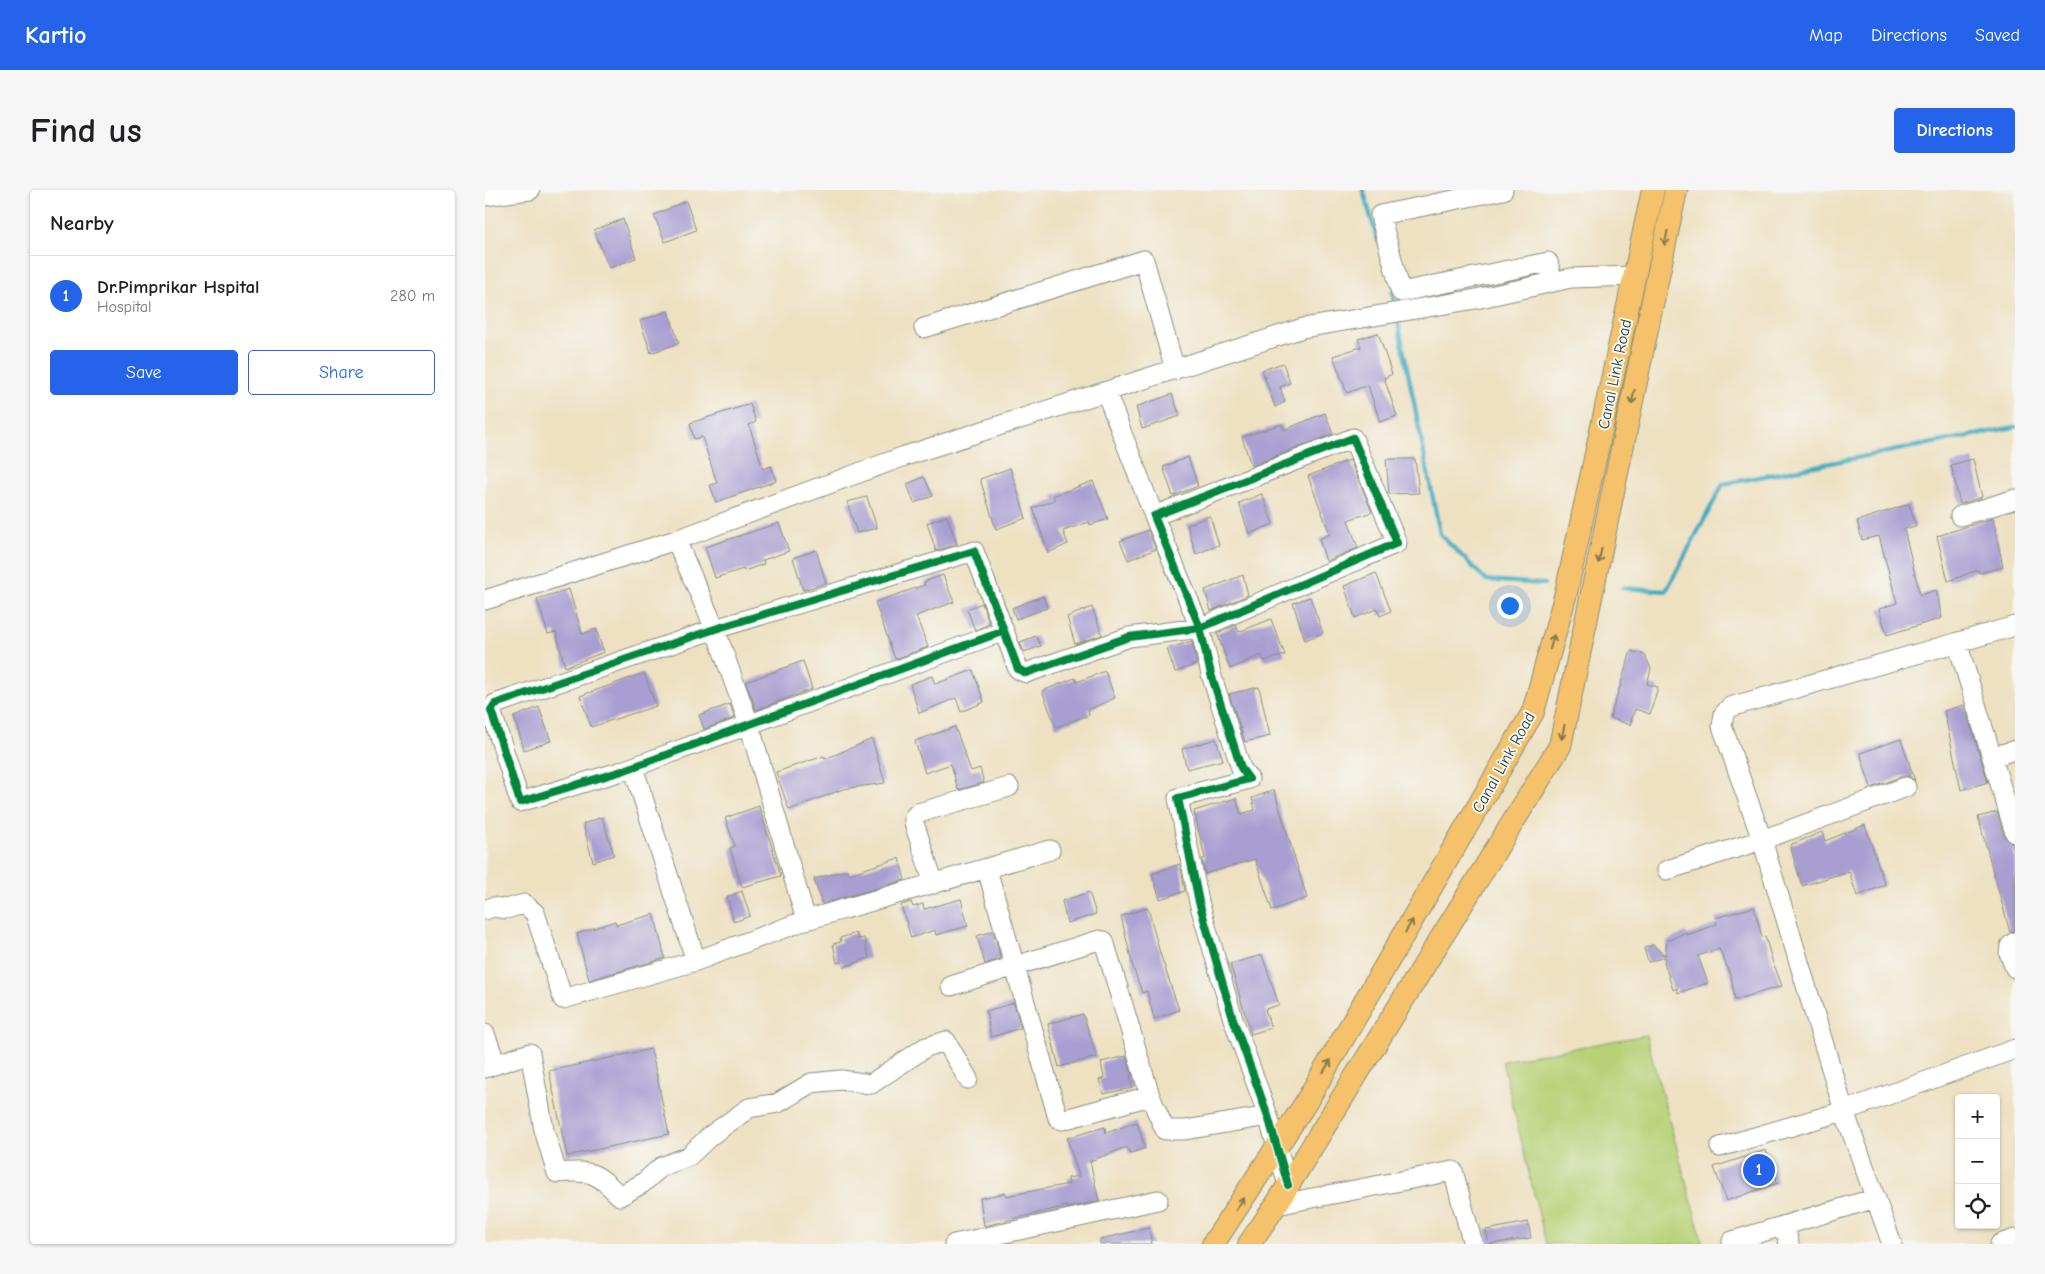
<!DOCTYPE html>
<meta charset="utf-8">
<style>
body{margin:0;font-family:"Comic Neue",sans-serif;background:#f6f6f6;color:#202124}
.controls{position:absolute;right:15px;bottom:15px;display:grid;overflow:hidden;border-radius:5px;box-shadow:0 1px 4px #0004}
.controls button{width:45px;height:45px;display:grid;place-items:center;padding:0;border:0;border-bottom:1px solid #e0e0e0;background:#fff;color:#202124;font:25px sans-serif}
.you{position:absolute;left:1024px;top:415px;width:18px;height:18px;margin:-12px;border:4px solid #fff;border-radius:50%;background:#1a73e8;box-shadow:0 0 0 8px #1a73e833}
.badge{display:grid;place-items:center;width:32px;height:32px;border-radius:50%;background:#2563eb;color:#fff;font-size:16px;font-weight:700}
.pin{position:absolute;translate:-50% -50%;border:2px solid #fff;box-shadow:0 1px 5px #0006}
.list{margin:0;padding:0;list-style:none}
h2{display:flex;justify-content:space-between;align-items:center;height:65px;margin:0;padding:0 20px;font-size:21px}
h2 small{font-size:16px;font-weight:400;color:#757577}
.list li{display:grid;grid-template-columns:32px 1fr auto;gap:15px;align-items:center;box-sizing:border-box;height:80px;padding:0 20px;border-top:1px solid #e0e0e0}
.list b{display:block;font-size:19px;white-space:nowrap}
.list p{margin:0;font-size:16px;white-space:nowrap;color:#757577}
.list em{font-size:16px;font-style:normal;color:#757577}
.actions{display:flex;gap:10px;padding:15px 20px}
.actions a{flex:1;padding:11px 0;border:1px solid #2563eb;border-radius:5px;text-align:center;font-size:18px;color:#2563eb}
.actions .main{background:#2563eb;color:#fff}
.icon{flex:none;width:28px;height:28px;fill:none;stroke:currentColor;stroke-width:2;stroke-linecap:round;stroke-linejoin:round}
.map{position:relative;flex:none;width:1530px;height:1054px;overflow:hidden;border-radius:5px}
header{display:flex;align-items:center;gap:30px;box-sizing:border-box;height:70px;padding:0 25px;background:#2563eb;color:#fff}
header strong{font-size:24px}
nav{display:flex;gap:28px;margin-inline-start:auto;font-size:18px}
.intro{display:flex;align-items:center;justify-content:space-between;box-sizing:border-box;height:120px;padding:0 30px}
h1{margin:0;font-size:35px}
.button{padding:12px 22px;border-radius:5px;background:#2563eb;color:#fff;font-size:18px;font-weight:700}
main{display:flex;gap:30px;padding:0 30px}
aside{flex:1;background:#fff;border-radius:5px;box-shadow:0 1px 4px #0004}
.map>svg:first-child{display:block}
.green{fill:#b8d177;stroke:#6c8756}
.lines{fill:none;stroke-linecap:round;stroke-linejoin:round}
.stream{stroke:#41abc0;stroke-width:4.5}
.building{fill:#a89ed1}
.minor-casing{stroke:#868f7b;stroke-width:21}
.major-casing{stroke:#868f7b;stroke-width:24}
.minor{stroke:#fff;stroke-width:19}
.major{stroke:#f5c16b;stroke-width:22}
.cycleway-casing{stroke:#f6f6f2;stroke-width:11}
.cycleway{stroke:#00873e;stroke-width:8}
.oneway{stroke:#7f784d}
.labels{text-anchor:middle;stroke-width:4;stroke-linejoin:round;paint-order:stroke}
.street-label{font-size:16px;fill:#1f3d34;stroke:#f6f6f2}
</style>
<header>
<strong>Kartio</strong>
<nav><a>Map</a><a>Directions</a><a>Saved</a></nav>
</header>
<div class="intro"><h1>Find us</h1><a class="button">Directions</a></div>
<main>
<aside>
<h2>Nearby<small></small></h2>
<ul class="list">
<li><span class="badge">1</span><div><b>Dr.Pimprikar Hspital</b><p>Hospital</p></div><em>280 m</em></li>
</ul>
<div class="actions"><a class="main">Save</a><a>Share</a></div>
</aside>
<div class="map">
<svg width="1530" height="1054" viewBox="0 0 1530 1054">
<rect width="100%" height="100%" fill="#f6f6f2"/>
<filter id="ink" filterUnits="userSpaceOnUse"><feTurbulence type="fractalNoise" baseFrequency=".02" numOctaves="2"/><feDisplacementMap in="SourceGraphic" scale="10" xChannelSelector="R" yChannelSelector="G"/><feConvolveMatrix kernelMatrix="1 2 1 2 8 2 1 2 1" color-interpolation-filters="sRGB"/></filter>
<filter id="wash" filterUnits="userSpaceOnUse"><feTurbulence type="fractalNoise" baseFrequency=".0096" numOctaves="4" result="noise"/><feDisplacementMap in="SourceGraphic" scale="20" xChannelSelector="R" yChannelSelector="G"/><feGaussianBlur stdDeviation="1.12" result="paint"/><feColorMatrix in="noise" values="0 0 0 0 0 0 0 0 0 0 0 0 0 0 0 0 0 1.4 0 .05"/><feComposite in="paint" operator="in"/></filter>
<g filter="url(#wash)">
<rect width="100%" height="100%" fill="#eee1c2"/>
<path class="green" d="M1161,845L1218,1054H1061L1017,871Z"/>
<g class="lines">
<path class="stream" d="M878,0L893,51
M907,102L911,119
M912,127L955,344L1001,390L1059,394
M1138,398L1181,401L1238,294L1530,237"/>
</g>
<g id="blocks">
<path class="building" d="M201,11L211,40L180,52L169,25Z
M138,29L151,68L124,78L109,40Z
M183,121L194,153L166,163L155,131Z
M893,143L907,184L899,188L912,226L895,232L883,195L862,203L848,166L876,157L873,149Z
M798,173L805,193L795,197L800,212L790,217L777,180Z
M687,204L695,226L657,239L651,217Z
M265,214L271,232L264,235L278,279L286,276L291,291L231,312L225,295L232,293L217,247L209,249L205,233Z
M840,223L848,244L766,276L757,247L797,234L799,240Z
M703,267L713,296L688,306L678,277Z
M901,269H930L934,303L904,304Z
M1488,269L1497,307L1475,314L1466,275Z
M865,270L887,322L863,330L873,358L841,371L834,349L845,344L823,286Z
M525,278L541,328L511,339L495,289Z
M439,287L448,306L429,313L422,294Z
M608,291L623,329L605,335L604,332L578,341L583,354L563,363L548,318L570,310L568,306Z
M777,304L788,334L764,344L754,313Z
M382,307L392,338L372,343L362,312Z
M1424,314L1431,336L1419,339L1435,405L1451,400L1457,428L1402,445L1394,419L1412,413L1394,346L1377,350L1372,331Z
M462,326L472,354L451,361L442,333Z
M725,326L734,355L711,364L702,335Z
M1508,328L1518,377L1494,383L1493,380L1463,391L1452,346Z
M294,333L304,361L278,370L279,374L259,381L258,379L230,388L220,357Z
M663,340L671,359L643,370L635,351Z
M331,360L341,393L318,400L308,368Z
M891,383L906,421L895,426L892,419L870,428L859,396Z
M458,385L469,412L431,426L443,457L410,469L390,412L440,395L439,392Z
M758,385L763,405L726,421L720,400Z
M84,399L97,444L111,439L119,462L80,477L71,442L63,444L52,409Z
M558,406L562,418L531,429L527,418Z
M825,407L838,443L820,450L808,413Z
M497,413L504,434L490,440L482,419Z
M607,417L617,445L590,454L582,427Z
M786,429L800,465L779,471L776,465L745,479L732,443L751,435L754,442Z
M551,446L556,456L539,462L535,452Z
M707,451L712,474L690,482L682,459Z
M1146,461L1160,465L1166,479L1162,494L1173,497L1165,524L1150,519L1145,535L1125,528Z
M318,471L327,499L271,520L261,492Z
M488,480L499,512L476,522L471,508L434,523L425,494L447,486L450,494Z
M620,481L630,508L603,520L604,525L571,537L557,501L590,488L592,492Z
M159,483L171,516L106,537L95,506Z
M774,497L785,546L760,552L744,504Z
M245,514L250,528L219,539L214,525Z
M1479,515L1503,592L1476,600L1459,521Z
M54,517L66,551L39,560L29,527Z
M470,537L486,581L495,578L499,593L473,600L466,574L440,583L430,551Z
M387,549L400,593L358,599L304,620L291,582L339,566L340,569Z
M731,549L738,570L702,579L697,559Z
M1416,549L1430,591L1423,586H1418L1386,598L1375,563Z
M789,600L822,708L787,720L770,669L720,684L717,669L720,668L709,621L751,608L756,624L770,620L767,608Z
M274,616L296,686L257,697L245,658L250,656L240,628Z
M1512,622L1519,646L1527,654L1530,665V741L1525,742L1493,627Z
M117,627L129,665L108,672L98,634Z
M1380,635L1400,695L1372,706L1364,681L1317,696L1305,655L1337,642L1340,651Z
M414,668L420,690L337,714L329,689L363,680L364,684Z
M695,674L700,701L675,709L667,684Z
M257,701L265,726L249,732L242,707Z
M604,702L611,724L582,733L577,711Z
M476,709L483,736L451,745L450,740L426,748L416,715L426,712L428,717L438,714L439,719Z
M1269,717L1277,747L1280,746L1289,777H1290L1297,796L1250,810L1246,785L1234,759L1213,766L1223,793L1193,803L1192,798L1188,800L1179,772L1180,767L1163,772L1159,758L1168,755L1180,766L1182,751L1201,742L1202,745L1232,734L1230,728Z
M663,718L675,763L694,820L669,829L662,801L657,803L648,777L636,726Z
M169,724L180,768L104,790L92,744L130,731L131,735Z
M508,741L516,769L500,774L492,746Z
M371,743L373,749L379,748L384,768L359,777L356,771L352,773L348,754L356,752L355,748Z
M777,765L794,815L780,819L786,838L766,844L745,774Z
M529,813L536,838L506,847L501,821Z
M598,824L612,867L574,877L563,834Z
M166,859L184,944L82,966L64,881Z
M641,866L647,885H645L647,898L618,904L614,890L619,888L616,872Z
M652,932L660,958L644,964L642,957L605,971L614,1011L582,1018V1016L499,1036L495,1008L521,1003V1006L584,994L583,988L594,986L582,948L620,937L621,943Z
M1281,960L1293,993L1241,1011L1229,977Z
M1043,1032L1046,1048L1004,1054L1001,1040Z
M664,1038L667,1054H615V1049Z"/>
</g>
</g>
<g filter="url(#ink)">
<use href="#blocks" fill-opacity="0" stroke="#868f7b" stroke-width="1"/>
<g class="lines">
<defs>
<path id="minor" d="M1018,0L895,25L916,102L1063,72L1068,92
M0,6L45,0
M439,138L659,70L690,180
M621,202L669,326
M1475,326L1530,309
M191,350L230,439L264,534L321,730
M0,410L191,350L420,266L818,138L991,109L1086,88L1151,86
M519,441L489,361L230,439L10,514L6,520L35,612L137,581L519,441L533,479L541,483L644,447L715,438L912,353L868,248L669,326L715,438L726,484L756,578L764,589L693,608L714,712L748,829L783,926L803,995
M1472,452L1530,643
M1507,567L1530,560
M148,577L211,771L321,730L565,660
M502,679L573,928L577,930L665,906
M1182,680L1277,650L1421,597
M449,694L429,633V627L433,623L524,597
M0,720L8,717L21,719L39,714L50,723L78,809L211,771
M1530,752L1525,756L1524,763L1530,778
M466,796L614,750L619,751L665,906L680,940H700L783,926
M0,844L7,863
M0,878L45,863L59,940L72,983C108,980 110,982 135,1006L158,993L176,977L204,966L225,946L264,918L293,913L326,893L356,890L386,894L441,857L461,851L483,889
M1235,957L1359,921L1530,859
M791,1015L968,981L988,1054
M1300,1036L1304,1054
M1247,1051L1391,1008
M469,1054L673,1010
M1407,1054L1359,921L1277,650L1237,536L1239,524L1245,517L1530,436
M1515,1054L1530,1049"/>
<path id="major" d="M728,1054L820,914L1048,522L1081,403L1168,0
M764,1054L791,1015L1075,556L1191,0"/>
</defs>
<use href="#minor" class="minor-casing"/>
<use href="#major" class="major-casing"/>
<use href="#minor" class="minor"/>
<use href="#major" class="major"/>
<defs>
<path id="cycleway" d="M519,441L489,361L230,439L10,514L6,520L35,612L137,581L519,441L533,479L541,483L644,447L715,438L912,353L868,248L669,326L715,438L726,484L756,578L764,589L693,608L714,712L748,829L783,926L803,995"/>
</defs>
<use href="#cycleway" class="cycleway-casing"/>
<use href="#cycleway" class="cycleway"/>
</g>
<defs><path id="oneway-shaft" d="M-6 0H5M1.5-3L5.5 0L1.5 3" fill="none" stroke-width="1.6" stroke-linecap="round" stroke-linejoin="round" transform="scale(1.25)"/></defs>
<g class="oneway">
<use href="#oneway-shaft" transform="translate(1181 48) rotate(102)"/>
<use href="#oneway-shaft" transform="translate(1148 207) rotate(102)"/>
<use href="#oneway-shaft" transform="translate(1115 366) rotate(102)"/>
<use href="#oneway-shaft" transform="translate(1067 452) rotate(-74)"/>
<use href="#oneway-shaft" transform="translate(1078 542) rotate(102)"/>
<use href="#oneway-shaft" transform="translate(924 736) rotate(-60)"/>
<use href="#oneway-shaft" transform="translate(842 876) rotate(-59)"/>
<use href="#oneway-shaft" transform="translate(755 1014) rotate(-56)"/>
</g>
</g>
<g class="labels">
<g class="street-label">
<text transform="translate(1129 184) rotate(-78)" y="6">Canal Link Road</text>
<text transform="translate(1018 572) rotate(-61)" y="6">Canal Link Road</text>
</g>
</g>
</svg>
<div class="controls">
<button>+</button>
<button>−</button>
<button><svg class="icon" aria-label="locate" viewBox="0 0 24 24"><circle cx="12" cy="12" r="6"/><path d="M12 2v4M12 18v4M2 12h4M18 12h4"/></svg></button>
</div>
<div class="you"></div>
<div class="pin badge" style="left:1274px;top:980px">1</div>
</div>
</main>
